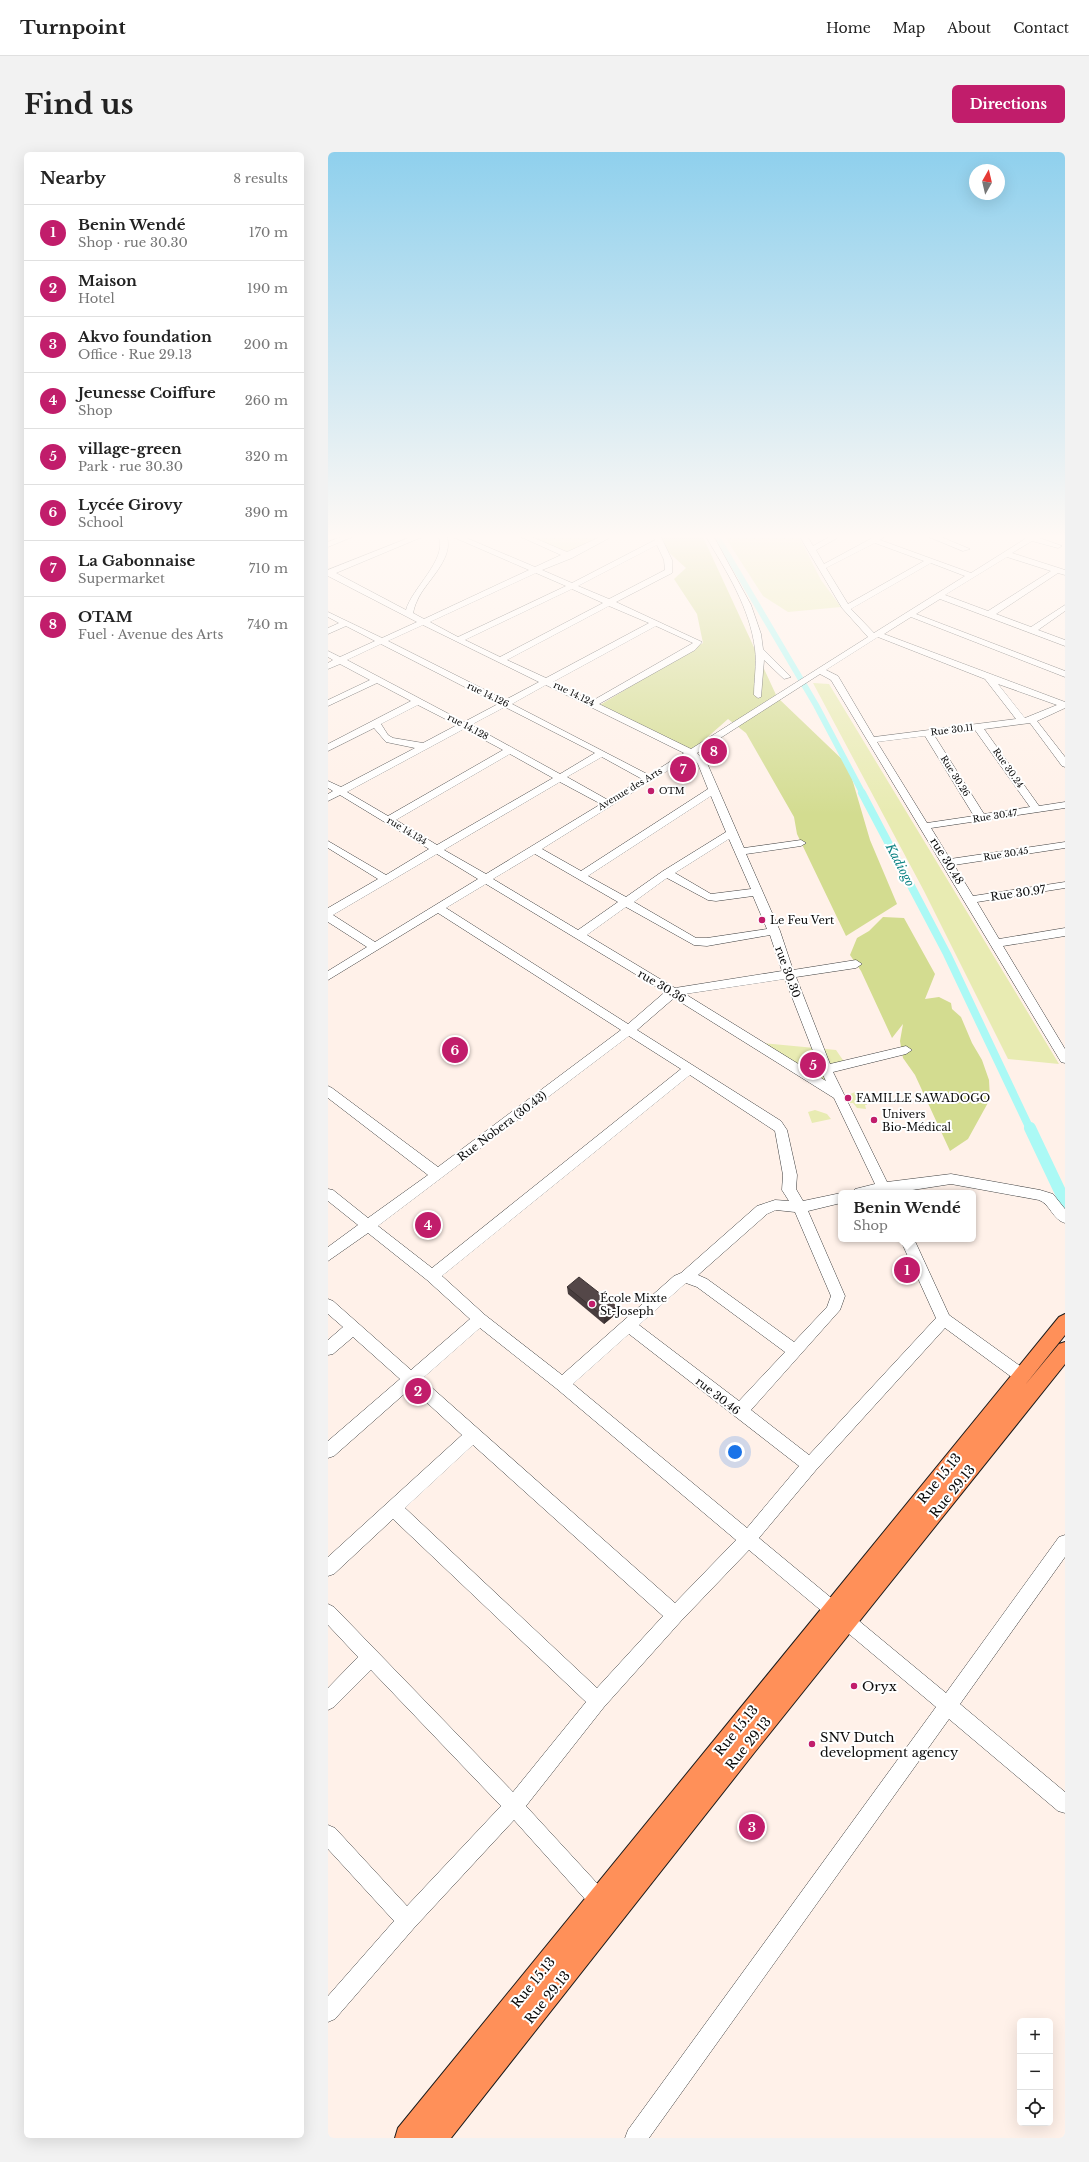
<!DOCTYPE html>
<meta charset="utf-8">
<style>
body{margin:0;font-family:"Libre Baskerville",serif;background:#f2f2f2;color:#222}
.controls{position:absolute;right:12px;bottom:12px;display:grid;overflow:hidden;border-radius:6px;box-shadow:0 4px 16px #0002}
.controls button{width:36px;height:36px;display:grid;place-items:center;padding:0;border:0;border-bottom:1px solid #e0e0e0;background:#fff;color:#222;font:20px sans-serif}
.compass{position:absolute;left:641px;top:12px;width:36px;height:36px;border-radius:50%;background:#fff;box-shadow:0 4px 16px #0002;rotate:8deg}
.you{position:absolute;left:407px;top:1300px;width:14px;height:14px;margin:-10px;border:3px solid #fff;border-radius:50%;background:#1a73e8;box-shadow:0 0 0 6px #1a73e833}
.badge{display:grid;place-items:center;width:26px;height:26px;border-radius:50%;background:#c11d6b;color:#fff;font-size:13px;font-weight:700}
.pin{position:absolute;translate:-50% -50%;border:2px solid #fff;box-shadow:0 1px 4px #0006}
.popup{position:absolute;left:510px;top:1038px;width:138px;height:52px;box-sizing:border-box;display:grid;place-content:center;border-radius:6px;background:#fff;filter:drop-shadow(0 1px 3px #0005);font-size:13px;white-space:nowrap;color:#767676}
.popup b{font-size:15px;color:#222}
.popup::after{content:'';position:absolute;left:50%;top:100%;margin-left:-8px;border:8px solid transparent;border-top-color:#fff}
.list{margin:0;padding:0;list-style:none}
h2{display:flex;justify-content:space-between;align-items:center;height:52px;margin:0;padding:0 16px;font-size:17px}
h2 small{font-size:13px;font-weight:400;color:#767676}
.list li{display:grid;grid-template-columns:26px 1fr auto;gap:12px;align-items:center;box-sizing:border-box;height:56px;padding:0 16px;border-top:1px solid #e0e0e0}
.list b{display:block;font-size:15px;white-space:nowrap}
.list p{margin:0;font-size:13px;white-space:nowrap;color:#767676}
.list em{font-size:13px;font-style:normal;color:#767676}
.icon{flex:none;width:22px;height:22px;fill:none;stroke:currentColor;stroke-width:2;stroke-linecap:round;stroke-linejoin:round}
.map{position:relative;flex:none;width:737px;height:1986px;overflow:hidden;border-radius:6px}
header{display:flex;align-items:center;gap:24px;box-sizing:border-box;height:56px;padding:0 20px;background:#fff;border-bottom:1px solid #e0e0e0}
header strong{font-size:19px}
nav{display:flex;gap:22px;margin-inline-start:auto;font-size:14px}
.intro{display:flex;align-items:center;justify-content:space-between;box-sizing:border-box;height:96px;padding:0 24px}
h1{margin:0;font-size:28px}
.button{padding:10px 18px;border-radius:6px;background:#c11d6b;color:#fff;font-size:14px;font-weight:700}
main{display:flex;gap:24px;padding:0 24px}
aside{flex:1;background:#fff;border-radius:6px;box-shadow:0 4px 16px #0002}
.map>svg:first-child{display:block}
.green{fill:#e8ebb2}
.forest{fill:#d3dc90}
.lines{fill:none;stroke-linecap:round;stroke-linejoin:round}
.canal-far2{stroke:#abf9f5;stroke-width:6}
.canal-far1{stroke:#abf9f5;stroke-width:8}
.canal{stroke:#abf9f5;stroke-width:12}
.minor-casing{stroke:#3e3e3e;stroke-width:1}
.major-casing{stroke:#1c1c1c;stroke-width:2}
.minor{fill:#fff;fill-rule:evenodd}
.major{fill:#ff9059;fill-rule:evenodd}
.wall{fill:#483d3e}
.shaded-wall{fill:#3b3232}
.building{fill:#544748;stroke:#3b3232}
.poi-dot{fill:#c11d6b;stroke:#fff;stroke-width:1.5}
.labels{text-anchor:middle;stroke-width:4;stroke-linejoin:round;paint-order:stroke}
.far-street-label{font-size:9px;fill:#0b0b0b;stroke:#fff}
.far-poi-label{font-size:9px;fill:#0b0b0b;stroke:#fff;text-anchor:start}
.street-label{font-size:11px;fill:#0b0b0b;stroke:#fff}
.poi-label{font-size:11px;fill:#0b0b0b;stroke:#fff;text-anchor:start}
.water-label{font-size:12px;font-style:italic;fill:#0f8485;stroke:#fff}
.near-street-label{font-size:13px;fill:#0b0b0b;stroke:#fff}
.near-poi-label{font-size:13px;fill:#0b0b0b;stroke:#fff;text-anchor:start}
</style>
<header>
<strong>Turnpoint</strong>
<nav><a>Home</a><a>Map</a><a>About</a><a>Contact</a></nav>
</header>
<div class="intro"><h1>Find us</h1><a class="button">Directions</a></div>
<main>
<aside>
<h2>Nearby<small>8 results</small></h2>
<ul class="list">
<li><span class="badge">1</span><div><b>Benin Wendé</b><p>Shop · rue 30.30</p></div><em>170 m</em></li>
<li><span class="badge">2</span><div><b>Maison</b><p>Hotel</p></div><em>190 m</em></li>
<li><span class="badge">3</span><div><b>Akvo foundation</b><p>Office · Rue 29.13</p></div><em>200 m</em></li>
<li><span class="badge">4</span><div><b>Jeunesse Coiffure</b><p>Shop</p></div><em>260 m</em></li>
<li><span class="badge">5</span><div><b>village-green</b><p>Park · rue 30.30</p></div><em>320 m</em></li>
<li><span class="badge">6</span><div><b>Lycée Girovy</b><p>School</p></div><em>390 m</em></li>
<li><span class="badge">7</span><div><b>La Gabonnaise</b><p>Supermarket</p></div><em>710 m</em></li>
<li><span class="badge">8</span><div><b>OTAM</b><p>Fuel · Avenue des Arts</p></div><em>740 m</em></li>
</ul>
</aside>
<div class="map">
<svg width="737" height="1986" viewBox="0 0 737 1986">
<rect width="100%" height="100%" fill="#fff1e9"/>
<path class="green" d="M197,385H277L241,404Z
M397,385H471L493,428L513,455L460,460L435,444Z
M485,531L501,532L731,912L680,907L596,739Z
M433,891L508,898L517,911L494,916L502,935Z
M527,940L532,942L534,947H537L539,953H537L538,957L529,956L525,951H522L520,943Z
M487,958L499,962L503,967L484,971L480,960Z"/>
<path class="forest" d="M333,385H375L449,545L520,613L542,688L569,752L518,784L469,682L466,665L418,581L400,567L365,598L272,553L375,491L369,462L346,427L358,416L337,397Z
M555,765L576,766L607,822L597,847L611,845L623,851L624,857L633,865L644,891L654,908L661,928L662,947L640,987L622,999L587,923L575,906L572,889L575,872L564,886L533,819L522,803L529,786L541,779Z"/>
<g class="lines">
<path class="canal-far2" d="M389,385L488,553L535,642"/>
<path class="canal-far1" d="M534,641L619,802L702,977"/>
<path class="canal" d="M702,976L737,1050"/>
<defs>
<path id="minor" d="M13,385H24L0,395V390Z
M83,385H94L8,421L78,458C84,436 119,408 111,385H119C126,408 96,431 89,449C87,453 86,457 85,461L96,467L201,418L125,385H136L207,415L233,403L193,385H204L239,400L272,385H283L244,406L214,418L244,431L327,388L325,385H333L344,408V421L288,450L374,490L367,498L271,552L363,597L540,485L514,456L472,385H480L485,394L501,385H511L488,398L496,412L546,385H556L552,388L643,421L697,387L696,385H709L734,394L730,396L704,389L684,401L737,418V423L730,421L668,462L703,475L737,453V459L710,478L737,488V494L612,447L588,462L737,519V525L583,465L556,482L737,550V556L709,569L737,605V615L734,614L702,571L656,577L711,654L737,650V656L603,676L622,707L737,690V696L626,713L645,744L737,730V736L649,750L671,787L737,776V784L675,794L737,897V911L733,910L503,528L492,522L369,601L379,611L416,696L473,688L478,691L473,694L418,702L452,779L465,818L528,808L534,812L528,816L468,825L502,912L578,894L584,898L578,902L505,920L559,1030L623,1022L712,1038L725,1042L737,1057V1071C725,1068 722,1052 711,1048L623,1032L565,1041H525L527,1037L547,1032L506,946L346,846L309,878L453,969L459,978L469,1023L468,1037L475,1049L513,1041H514L513,1051L480,1059L517,1144L512,1158L423,1258L481,1303L608,1166L572,1087H586L621,1163L699,1219L702,1224L699,1229L694,1231L689,1229L617,1176L488,1318L431,1386L618,1541L731,1385L737,1383V1405L632,1552L737,1640V1661L730,1659L621,1567L321,1986H297L300,1978L608,1555L421,1398L353,1469L276,1555L198,1654L278,1741L281,1748L278,1755L271,1758L264,1755L186,1668L86,1776L7,1867L0,1870V1844L66,1769L0,1697V1673L7,1676L79,1754L173,1654L43,1518L6,1555L0,1558V1536L30,1505L0,1473V1452L6,1455L185,1640L258,1550L65,1367L6,1422L0,1424V1405L134,1283L83,1236L6,1304L0,1306V1289L72,1227L25,1185L5,1202L0,1203V1188L15,1175L0,1162V1147L5,1149L83,1218L142,1167L99,1128L40,1081L0,1109V1095L30,1073L0,1049V1037L5,1038L40,1066L100,1023L0,946V934L4,936L110,1015L293,878L110,761L0,828V819L39,795L0,770V756L50,727L0,696V689L58,723L101,697L12,643L0,649V642L5,639L0,636V629L13,635L87,596L58,590L46,576L0,599V592L83,549L49,531L0,554V548L42,528L12,512L0,517V511L5,508L0,505V499L12,505L47,489L18,474L0,482V476L11,471L0,465V460L54,486L89,470L0,424V418ZM547,391L596,409L520,452L498,416ZM329,393L336,408L337,418L281,447L250,434ZM679,405L723,419L660,459L617,443ZM603,411L637,424L546,481L523,457ZM208,421L238,434L130,485L102,470ZM244,437L275,451L172,505L137,488ZM281,454L321,471L218,526L179,508ZM95,473L211,530L177,548L60,489ZM328,474L365,491L264,549L225,530ZM550,485L657,527L688,567L546,585L510,524L498,518ZM53,492L170,552L136,570L19,508ZM670,532L729,553L697,566ZM218,533L356,601L321,623L184,552ZM90,553L129,573L95,591L65,586L60,583L53,572ZM177,555L267,601L232,622L143,573ZM136,577L175,598L60,664L19,640ZM647,578L702,655L656,662L606,583ZM597,584L646,664L599,671L549,590ZM182,602L225,626L109,693L68,668ZM274,605L314,627L280,648L239,625ZM362,605L370,612L380,637L253,719L214,697ZM232,630L273,652L158,722L116,698ZM383,644L398,680L335,719L298,745L260,724ZM401,687L423,737L383,742L347,721ZM109,702L150,727L47,790L5,763ZM207,702L290,750L250,778L165,727ZM339,726L380,748L388,749L425,744L439,777L379,786H368L306,750ZM158,732L337,840L300,872L118,756ZM298,755L366,793L379,794L442,783L454,819L347,836L259,783ZM457,827L492,917L498,929L357,842ZM301,884L353,917L104,1116L50,1074ZM362,923L447,979L455,1023L454,1038L461,1049L447,1048L429,1054L353,1121L346,1124L234,1223L157,1163L114,1124ZM448,1058L467,1060L503,1144L499,1155L466,1190L379,1127L370,1123L439,1062ZM358,1131L369,1135L457,1200L411,1249L311,1173ZM152,1176L229,1237L408,1388L347,1451L94,1227ZM301,1182L471,1314L419,1376L245,1232ZM145,1293L335,1464L269,1536L77,1356Z
M378,385H386L423,453L433,482L435,497L463,525L456,527L436,508L433,545L430,546L426,543C426,528 429,512 427,497C422,456 399,420 378,385Z
M601,385H613L642,397L635,399Z"/>
<path id="major" d="M737,1162V1183L697,1233L731,1192L737,1190V1212L426,1601L123,1986H67L70,1976L731,1165Z"/>
</defs>
<use href="#minor" class="minor-casing"/>
<use href="#major" class="major-casing"/>
<use href="#minor" class="minor"/>
<use href="#major" class="major"/>
</g>
<path class="wall" d="M239,1135L288,1154V1162L276,1172L240,1142Z"/>
<path class="shaded-wall" d="M288,1154V1162L276,1172V1165Z"/>
<path class="building" d="M251,1125L288,1154L276,1165L239,1135Z"/>
<linearGradient id="sky" x2="0" y2="1"><stop stop-color="#8fd0ed"/><stop offset="0.58" stop-color="#fff9f5"/><stop offset="1" stop-color="#fff9f5" stop-opacity="0"/></linearGradient>
<rect width="737" height="663" fill="url(#sky)"/>
<g class="poi-dot">
<circle cx="323" cy="639" r="4"/>
<circle cx="434" cy="768" r="4"/>
<circle cx="520" cy="946" r="4"/>
<circle cx="546" cy="968" r="4"/>
<circle cx="264" cy="1152" r="4"/>
<circle cx="526" cy="1534" r="4"/>
<circle cx="484" cy="1592" r="4"/>
</g>
<g class="labels">
<g class="far-street-label">
<text transform="translate(246 542) rotate(26)" y="3">rue 14.124</text>
<text transform="translate(160 543) rotate(26)" y="3">rue 14.126</text>
<text transform="translate(140 575) rotate(28)" y="3">rue 14.128</text>
<text transform="translate(624 578) rotate(-7)" y="3">Rue 30.11</text>
<text transform="translate(680 616) rotate(55)" y="3">Rue 30.24</text>
<text transform="translate(627 624) rotate(58)" y="3">Rue 30.26</text>
<text transform="translate(302 637) rotate(-31)" y="3">Avenue des Arts</text>
<text transform="translate(667 664) rotate(-9)" y="3">Rue 30.47</text>
<text transform="translate(79 679) rotate(31)" y="3">rue 14.134</text>
<text transform="translate(678 702) rotate(-9)" y="3">Rue 30.45</text>
</g>
<g class="far-poi-label">
<text x="331" y="642">OTM</text>
</g>
<g class="street-label">
<text transform="translate(619 709) rotate(58)" y="4">rue 30.48</text>
<text transform="translate(690 741) rotate(-8)" y="4">Rue 30.97</text>
<text transform="translate(460 820) rotate(70)" y="4">rue 30.30</text>
<text transform="translate(334 834) rotate(31)" y="4">rue 30.36</text>
<text transform="translate(174 974) rotate(-37)" y="4">Rue Nobera (30.43)</text>
<text transform="translate(390 1244) rotate(38)" y="4">rue 30.46</text>
</g>
<g class="poi-label">
<text x="442" y="772">Le Feu Vert</text>
<text x="528" y="950">FAMILLE SAWADOGO</text>
<text x="554" y="966">Univers<tspan x="554" dy="13">Bio-Médical</tspan></text>
<text x="272" y="1150">École Mixte<tspan x="272" dy="13">St-Joseph</tspan></text>
</g>
<g class="water-label">
<text transform="translate(572 713) rotate(62)" y="4">Kadiogo</text>
</g>
<g class="near-street-label">
<text transform="translate(611 1326) rotate(-51)" y="5">Rue 15.13</text>
<text transform="translate(624 1339) rotate(-51)" y="5">Rue 29.13</text>
<text transform="translate(408 1578) rotate(-51)" y="5">Rue 15.13</text>
<text transform="translate(420 1591) rotate(-51)" y="5">Rue 29.13</text>
<text transform="translate(205 1830) rotate(-51)" y="5">Rue 15.13</text>
<text transform="translate(219 1845) rotate(-51)" y="5">Rue 29.13</text>
</g>
<g class="near-poi-label">
<text x="534" y="1539">Oryx</text>
<text x="492" y="1590">SNV Dutch<tspan x="492" dy="15">development agency</tspan></text>
</g>
</g>
</svg>
<div class="controls">
<button>+</button>
<button>−</button>
<button><svg class="icon" aria-label="locate" viewBox="0 0 24 24"><circle cx="12" cy="12" r="6"/><path d="M12 2v4M12 18v4M2 12h4M18 12h4"/></svg></button>
</div>
<svg class="compass" viewBox="-18 -18 36 36"><path d="M0-13l5 13h-10z" fill="#e53935"/><path d="M0 13l5-13h-10z" fill="#767676"/></svg>
<div class="you"></div>
<div class="pin badge" style="left:579px;top:1118px">1</div>
<div class="popup"><b>Benin Wendé</b>Shop</div>
<div class="pin badge" style="left:90px;top:1239px">2</div>
<div class="pin badge" style="left:424px;top:1675px">3</div>
<div class="pin badge" style="left:100px;top:1073px">4</div>
<div class="pin badge" style="left:485px;top:913px">5</div>
<div class="pin badge" style="left:127px;top:898px">6</div>
<div class="pin badge" style="left:355px;top:617px">7</div>
<div class="pin badge" style="left:386px;top:599px">8</div>
</div>
</main>
